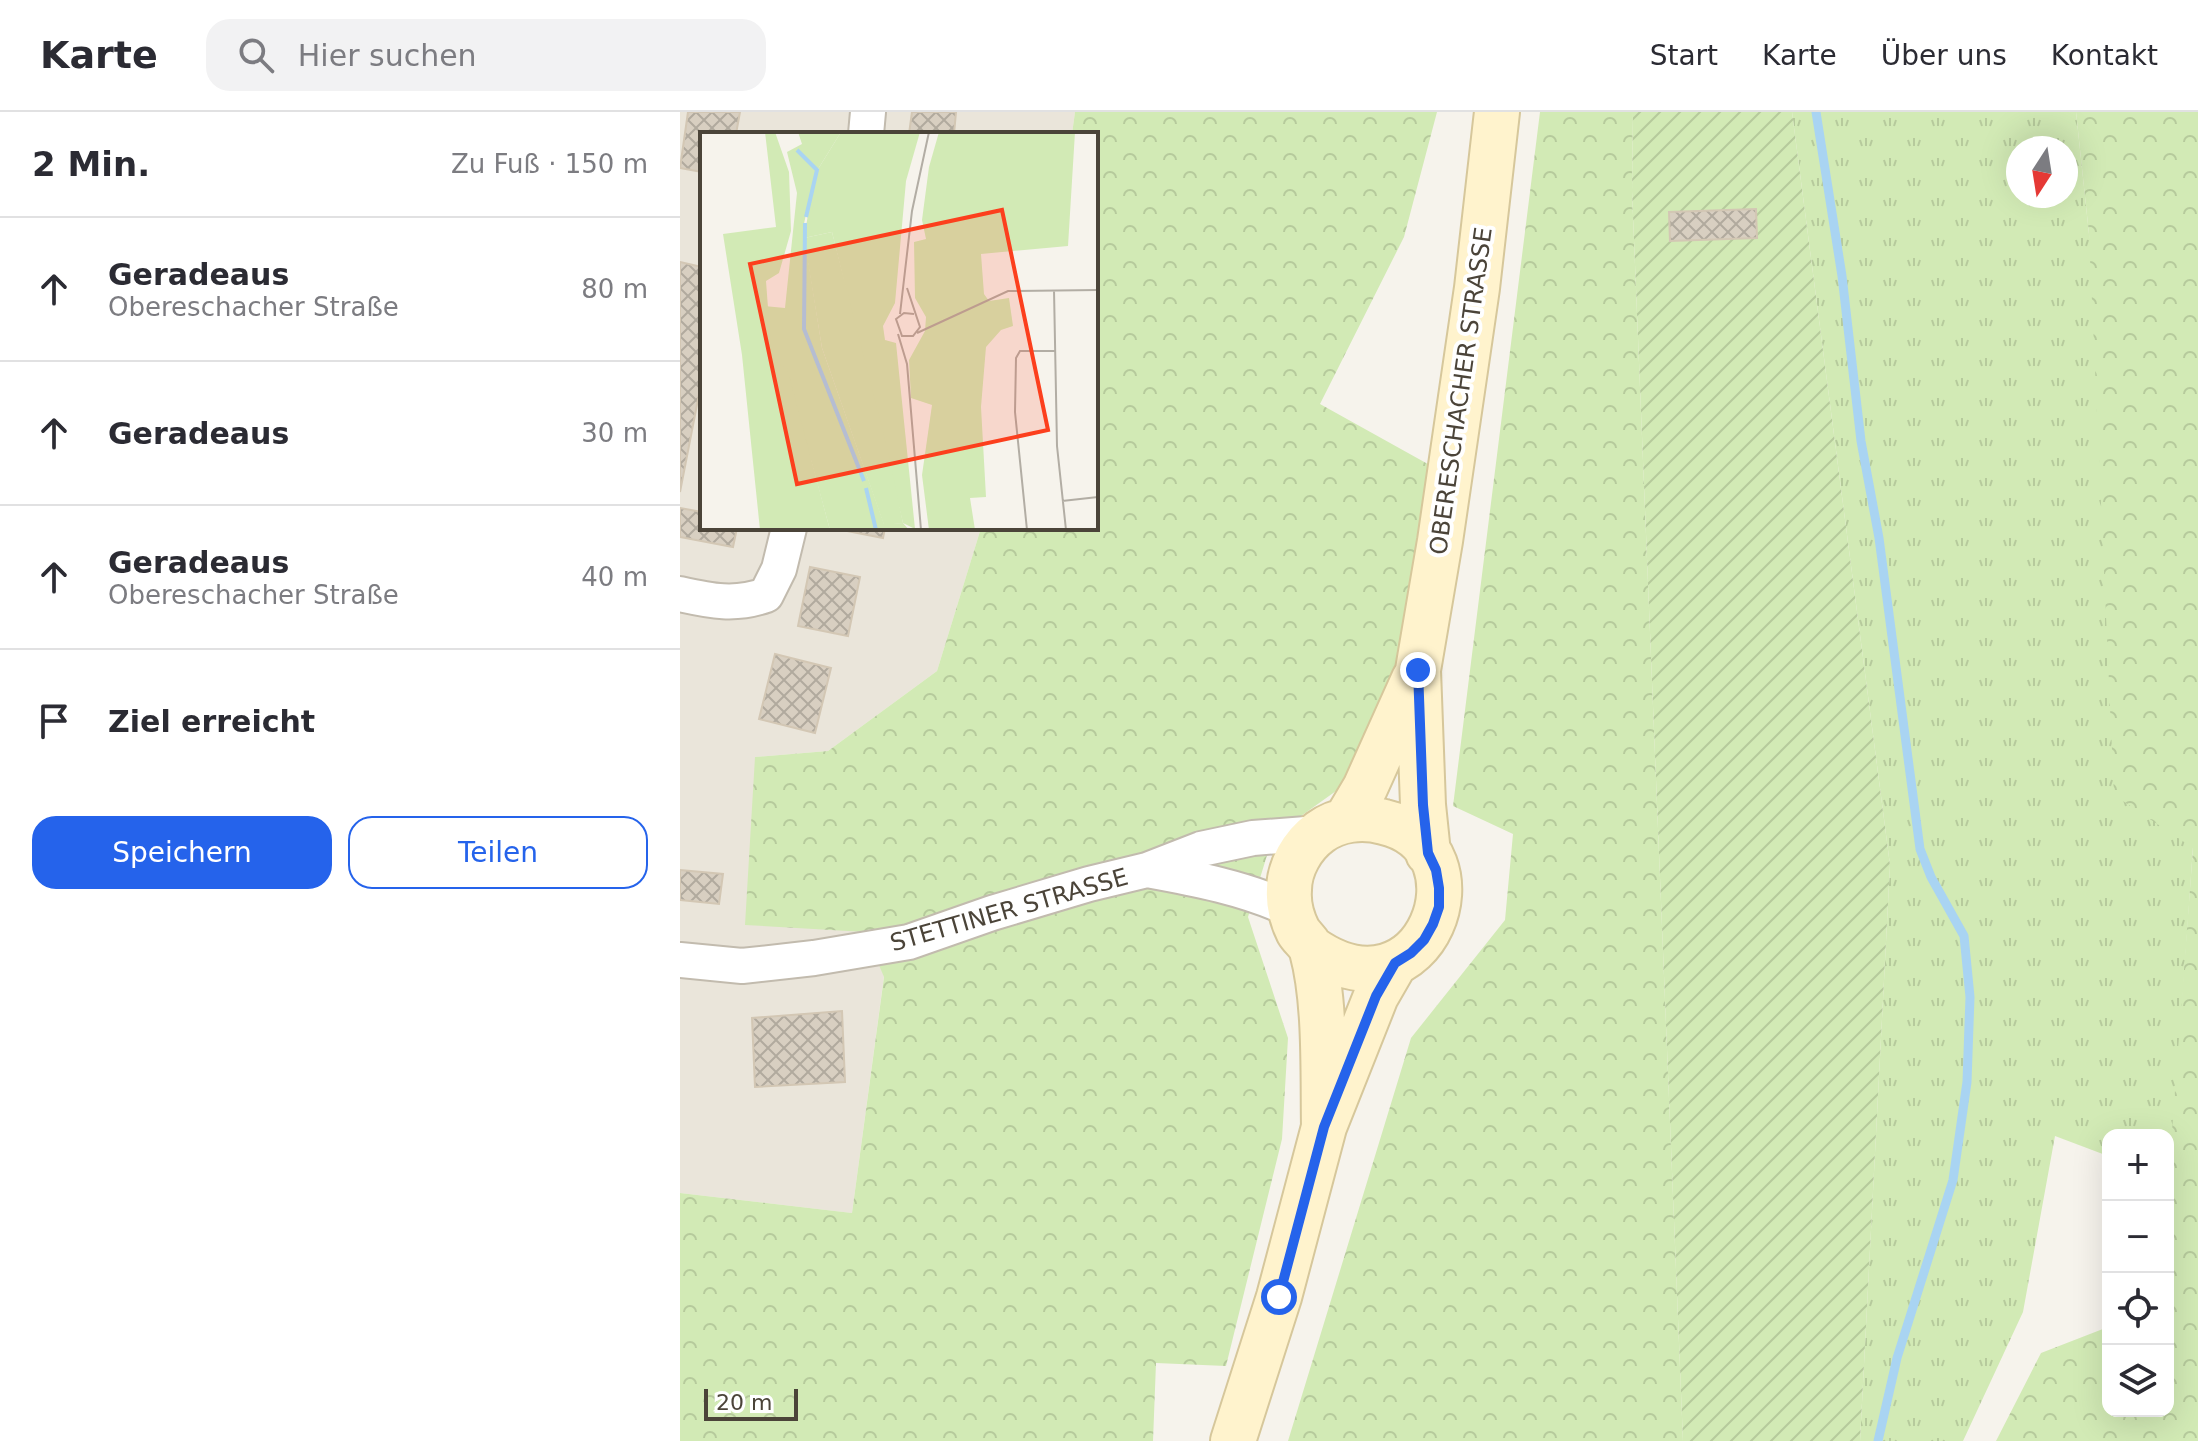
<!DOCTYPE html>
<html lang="de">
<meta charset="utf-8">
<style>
body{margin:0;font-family:"DejaVu Sans",sans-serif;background:#f2f2f3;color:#2b2b33}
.controls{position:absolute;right:24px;bottom:24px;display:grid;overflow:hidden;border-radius:16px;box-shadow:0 8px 32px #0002}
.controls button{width:72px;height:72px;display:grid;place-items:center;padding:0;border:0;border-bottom:2px solid #e1e1e2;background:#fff;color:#2b2b33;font:40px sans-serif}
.compass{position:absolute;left:1326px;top:24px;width:72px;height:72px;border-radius:50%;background:#fff;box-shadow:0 8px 32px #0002;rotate:192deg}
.scale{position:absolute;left:24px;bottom:20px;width:94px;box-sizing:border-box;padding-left:8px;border:4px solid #4b4439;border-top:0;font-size:22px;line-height:28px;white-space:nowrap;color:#4b4439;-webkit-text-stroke:6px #fff;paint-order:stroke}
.stop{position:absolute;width:24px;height:24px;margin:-18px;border:6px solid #2563eb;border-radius:50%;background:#fff}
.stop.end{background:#2563eb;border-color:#fff;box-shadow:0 2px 8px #0008}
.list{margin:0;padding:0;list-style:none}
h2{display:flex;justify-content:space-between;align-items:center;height:104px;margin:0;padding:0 32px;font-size:34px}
h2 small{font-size:26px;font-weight:400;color:#7c7c81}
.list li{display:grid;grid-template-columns:52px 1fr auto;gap:24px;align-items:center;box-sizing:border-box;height:144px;padding:0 32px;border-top:2px solid #e1e1e2}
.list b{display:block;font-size:30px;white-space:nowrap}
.list p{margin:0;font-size:26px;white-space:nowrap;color:#7c7c81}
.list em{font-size:26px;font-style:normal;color:#7c7c81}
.actions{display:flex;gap:16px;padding:24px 32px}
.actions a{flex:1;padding:18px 0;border:2px solid #2563eb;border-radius:24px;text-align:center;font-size:28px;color:#2563eb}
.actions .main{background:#2563eb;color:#fff}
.icon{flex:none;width:44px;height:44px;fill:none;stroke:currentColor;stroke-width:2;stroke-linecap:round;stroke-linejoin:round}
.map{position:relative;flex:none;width:1518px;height:1329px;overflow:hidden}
header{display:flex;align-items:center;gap:48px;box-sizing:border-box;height:112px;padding:0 40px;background:#fff;border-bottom:2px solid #e1e1e2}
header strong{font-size:38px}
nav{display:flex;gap:44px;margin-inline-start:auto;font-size:28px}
.search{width:560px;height:72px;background:#f2f2f3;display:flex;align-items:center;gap:20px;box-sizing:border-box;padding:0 28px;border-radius:24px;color:#7c7c81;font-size:30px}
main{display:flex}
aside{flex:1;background:#fff}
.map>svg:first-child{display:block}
.residential{fill:#eae5da}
.grass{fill:url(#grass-tufts);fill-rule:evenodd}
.forest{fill:url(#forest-crowns)}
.garden{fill:url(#garden-furrows)}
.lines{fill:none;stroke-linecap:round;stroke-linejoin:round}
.stream{stroke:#a9d4f2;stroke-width:9}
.building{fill:url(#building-cross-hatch);stroke:#d3c7b4;stroke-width:2}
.minor-casing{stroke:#c2bbae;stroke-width:38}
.secondary-casing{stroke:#d6c79b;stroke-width:48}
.minor{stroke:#fff;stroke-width:34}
.secondary{stroke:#fff3cd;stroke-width:44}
.route{stroke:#2563eb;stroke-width:10}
.labels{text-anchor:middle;stroke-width:8;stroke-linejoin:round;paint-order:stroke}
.street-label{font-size:24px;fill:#4b4439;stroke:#fff}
.inset-river{fill:none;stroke:#a9d4f2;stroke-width:4}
.inset-road{fill:none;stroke:#b2ada4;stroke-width:2}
.view{fill:#fc3f1d;fill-opacity:0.15;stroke:#fc3f1d;stroke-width:4}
.inset-edge{fill:none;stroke:#4b4439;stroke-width:4}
</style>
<header>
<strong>Karte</strong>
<div class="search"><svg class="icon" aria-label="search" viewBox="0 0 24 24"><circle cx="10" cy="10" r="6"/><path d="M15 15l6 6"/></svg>Hier suchen</div>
<nav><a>Start</a><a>Karte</a><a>Über uns</a><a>Kontakt</a></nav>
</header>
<main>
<aside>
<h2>2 Min.<small>Zu Fuß · 150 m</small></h2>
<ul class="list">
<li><svg class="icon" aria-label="ahead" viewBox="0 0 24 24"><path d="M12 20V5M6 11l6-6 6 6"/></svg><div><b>Geradeaus</b><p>Obereschacher Straße</p></div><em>80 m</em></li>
<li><svg class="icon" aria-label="ahead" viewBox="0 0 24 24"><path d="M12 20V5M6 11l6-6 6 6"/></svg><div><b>Geradeaus</b></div><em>30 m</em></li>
<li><svg class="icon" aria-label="ahead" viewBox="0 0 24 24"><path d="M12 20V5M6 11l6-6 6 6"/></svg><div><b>Geradeaus</b><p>Obereschacher Straße</p></div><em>40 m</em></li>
<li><svg class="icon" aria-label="arrive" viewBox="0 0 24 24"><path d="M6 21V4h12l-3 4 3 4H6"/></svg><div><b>Ziel erreicht</b></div></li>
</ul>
<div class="actions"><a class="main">Speichern</a><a>Teilen</a></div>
</aside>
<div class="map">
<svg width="1518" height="1329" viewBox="0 0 1518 1329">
<defs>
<pattern id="grass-tufts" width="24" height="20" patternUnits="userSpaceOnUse" patternTransform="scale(2)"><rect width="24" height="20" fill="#d2eab5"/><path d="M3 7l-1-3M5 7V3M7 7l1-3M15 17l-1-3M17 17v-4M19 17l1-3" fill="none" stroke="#b6ca9c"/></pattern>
<pattern id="forest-crowns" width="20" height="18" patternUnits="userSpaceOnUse" patternTransform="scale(2)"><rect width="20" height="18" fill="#d2eab5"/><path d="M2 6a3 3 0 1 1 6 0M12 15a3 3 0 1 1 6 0" fill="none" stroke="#b6ca9c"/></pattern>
<pattern id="garden-furrows" width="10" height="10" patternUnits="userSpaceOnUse" patternTransform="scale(2)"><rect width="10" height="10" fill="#d2eab5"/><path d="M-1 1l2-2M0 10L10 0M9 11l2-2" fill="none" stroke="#b6ca9c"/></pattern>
<pattern id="building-cross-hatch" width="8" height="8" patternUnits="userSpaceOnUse" patternTransform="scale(2)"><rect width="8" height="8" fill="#d8cfc1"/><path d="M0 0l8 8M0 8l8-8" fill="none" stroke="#b1aa9e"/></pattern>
</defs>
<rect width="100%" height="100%" fill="#f6f3ec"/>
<path class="residential" d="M0,0H395L392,22H22V416H301L257,559L148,639L75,645L187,820L204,864L172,1101L0,1081Z"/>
<path class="grass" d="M1112,0H1396L1409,122L1513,735L1490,1067L1488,1023H1428V1044L1375,1024L1343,1200L1283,1329H1180L1210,753ZM1338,36H1386V84H1338Z"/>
<path class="forest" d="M395,0H757L724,125L640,292L755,356L721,579L677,664L593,724L568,805L608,926L602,1027L546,1254L476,1251L473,1329H0V1081L172,1101L204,865L185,820L65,813L75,645L148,639L257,559L301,416H416V22H392Z
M860,0H953L952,79L1003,1329H608L731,926L825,808L833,722L773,694Z
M1396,0H1518V1329H1316L1361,1241L1428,1215V1299H1488V1073L1513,736L1434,683L1409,122Z"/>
<path class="garden" d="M953,0H1112L1210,753L1180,1329H1003L952,79Z"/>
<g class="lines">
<path class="stream" d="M1136,0L1162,164L1181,329L1199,426L1240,737L1251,765L1284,824L1290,885L1287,970L1273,1068L1217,1246L1198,1329"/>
</g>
<path class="building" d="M8,0H60L56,22H22V60L0,56Z
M232,0H276L274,22H229Z
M1076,97L1077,126L990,129L989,100Z
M0,150L22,155V267L0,380Z
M0,396L22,400V416H57L53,435L0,425Z
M152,416H205L203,426Z
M130,455L180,465L168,524L118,514Z
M95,542L151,556L135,621L79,607Z
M0,758L43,762L39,792L0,788Z
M162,899L165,970L75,975L72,906Z"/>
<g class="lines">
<defs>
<path id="minor" d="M186,22L188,0
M0,482C31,489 55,494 86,483L99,457L109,416
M467,758C517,767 564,776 610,797
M0,848L62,854L134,846L229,830L312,801L409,772L467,758L521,737L573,726L639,721"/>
<path id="secondary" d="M666,708L685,676L734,567
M748,741L743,693L738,558L760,429L797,176L817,0
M631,836C746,917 813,735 704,710C682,704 658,707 640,720C622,733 609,756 609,778C608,791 612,807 618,819C622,826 630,831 632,839C646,890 643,962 644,1015
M553,1329L599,1185L644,1015L696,884L715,851"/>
</defs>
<use href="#minor" class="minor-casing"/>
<use href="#secondary" class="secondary-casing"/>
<use href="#minor" class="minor"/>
<use href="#secondary" class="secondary"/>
</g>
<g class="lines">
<path class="route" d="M599,1185L644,1015L696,884L715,851L731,841L744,828L753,812L759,795V776L756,758L748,741L743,693L738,558"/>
</g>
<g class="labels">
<g class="street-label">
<text transform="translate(781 279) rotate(-82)" y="8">OBERESCHACHER STRASSE</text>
<text transform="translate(329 798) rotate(-16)" y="8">STETTINER STRASSE</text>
</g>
</g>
<g transform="translate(20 20)">
<rect width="398" height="398" fill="#f6f3ec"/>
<path d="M98,0H141L115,42L103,96L122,216L184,392L203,391L209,398H130L111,328L72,230L64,174L85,176L97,61L87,20L102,12Z" fill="#d2eab5"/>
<path d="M65,0H75L89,40L91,99L79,141L66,149L72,229L87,236L130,398H60L42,223L23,102L76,95ZM141,0H220L206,49L195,171L183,194L185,208L196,211L215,397L203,391L132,100L104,106L115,42ZM239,0H375L368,114L281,122L284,162L289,169L309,166L313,194L301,198L286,215L281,275L286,365L270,366L275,398H229L222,343L232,273L211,266L209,228L225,199L226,185L215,166L214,110L226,107L222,88L229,35Z" fill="#d2eab5"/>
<path d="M132,100L188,319L203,391L184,393L122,216L104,106Z" fill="#d2eab5"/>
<path class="inset-river" d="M97,18L117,38L106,85M105,91L104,197L164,349M166,356L176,398"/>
<path class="inset-road" d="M207,156L220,195L213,204H202L196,187L204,181L214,182M354,158L357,314L366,398M200,182L212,79L229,0M217,201L308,159L398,158M198,202L207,232L221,398M362,369L398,365M327,398L315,280L316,226L320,219H355"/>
<path class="view" d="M302,78L348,298L97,352L50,132Z"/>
<rect width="398" height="398" class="inset-edge"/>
</g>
</svg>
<div class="controls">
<button>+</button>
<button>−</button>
<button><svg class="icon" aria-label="locate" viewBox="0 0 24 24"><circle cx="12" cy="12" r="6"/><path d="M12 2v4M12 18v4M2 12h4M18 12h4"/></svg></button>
<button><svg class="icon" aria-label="layers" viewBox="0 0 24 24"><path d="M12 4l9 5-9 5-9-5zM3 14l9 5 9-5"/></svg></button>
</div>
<svg class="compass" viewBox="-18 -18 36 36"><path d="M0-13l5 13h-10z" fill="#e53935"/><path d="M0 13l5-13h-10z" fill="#7c7c81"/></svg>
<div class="scale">20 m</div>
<div class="stop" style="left:599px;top:1185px"></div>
<div class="stop end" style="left:738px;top:558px"></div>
</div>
</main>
